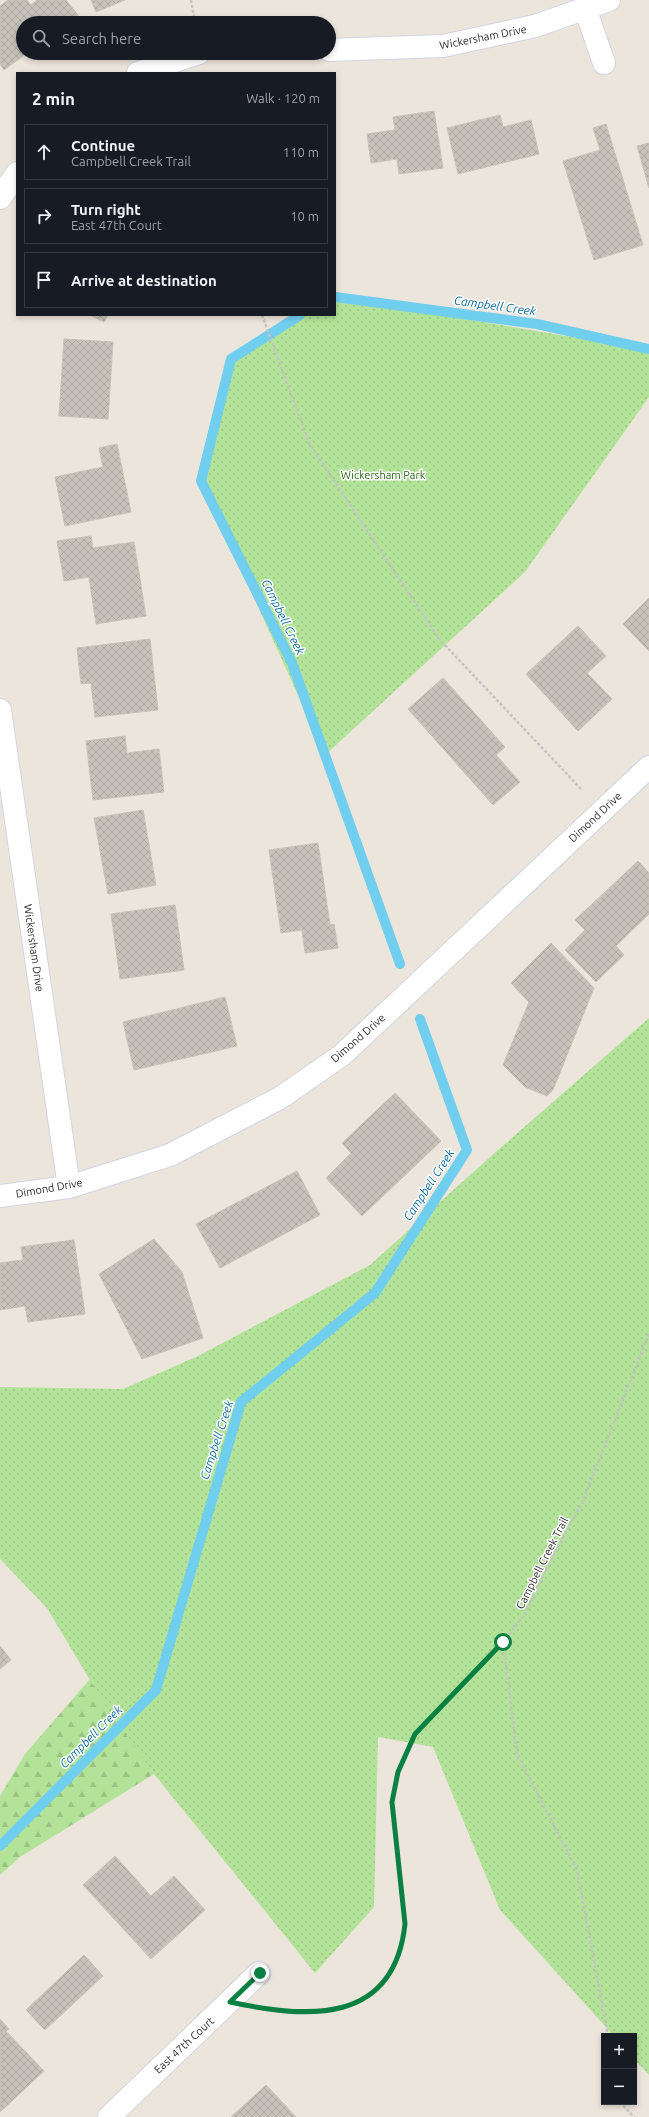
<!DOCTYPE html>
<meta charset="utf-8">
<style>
body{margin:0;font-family:Ubuntu,sans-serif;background:#20242c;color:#f1f3f6}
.controls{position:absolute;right:12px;bottom:12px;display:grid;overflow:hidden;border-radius:0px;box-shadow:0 2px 6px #0003}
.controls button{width:36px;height:36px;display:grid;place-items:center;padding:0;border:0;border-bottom:1px solid #363941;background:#171b24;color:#f1f3f6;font:20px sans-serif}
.stop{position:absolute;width:12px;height:12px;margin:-9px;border:3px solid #0b8043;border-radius:50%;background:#fff}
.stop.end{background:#0b8043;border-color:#fff;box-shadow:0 1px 4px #0008}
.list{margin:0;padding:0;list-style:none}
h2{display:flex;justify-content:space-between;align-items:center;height:52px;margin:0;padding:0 16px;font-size:17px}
h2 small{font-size:13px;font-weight:400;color:#9ea1a6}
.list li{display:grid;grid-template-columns:26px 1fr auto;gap:12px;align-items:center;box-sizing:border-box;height:56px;margin:0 8px 8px;padding:0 8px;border:1px solid #363941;border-radius:0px}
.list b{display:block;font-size:15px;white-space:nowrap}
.list p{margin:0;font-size:13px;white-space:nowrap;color:#9ea1a6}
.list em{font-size:13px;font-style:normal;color:#9ea1a6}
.icon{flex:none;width:22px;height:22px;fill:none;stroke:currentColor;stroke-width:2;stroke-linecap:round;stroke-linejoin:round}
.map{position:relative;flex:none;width:649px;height:2117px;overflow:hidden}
.search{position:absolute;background:#171b24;box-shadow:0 2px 6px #0003;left:16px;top:16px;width:320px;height:44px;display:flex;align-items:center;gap:10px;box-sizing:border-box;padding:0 14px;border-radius:22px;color:#9ea1a6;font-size:15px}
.panel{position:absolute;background:#171b24;box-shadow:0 2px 6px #0003;left:16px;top:72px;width:320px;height:244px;border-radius:0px}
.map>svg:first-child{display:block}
.forest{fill:url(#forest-firs)}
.park{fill:url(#park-dots)}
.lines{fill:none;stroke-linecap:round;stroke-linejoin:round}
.stream{stroke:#70ceee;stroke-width:10}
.building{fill:url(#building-cross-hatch);stroke:#c8c1b6}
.minor-casing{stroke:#d2d5e3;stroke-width:24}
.path{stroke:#c3c3c3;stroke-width:2.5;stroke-dasharray:3 2;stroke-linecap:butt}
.minor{stroke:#fff;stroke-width:22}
.route{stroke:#0b8043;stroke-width:5}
.labels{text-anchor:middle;stroke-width:3;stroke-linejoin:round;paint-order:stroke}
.street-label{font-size:11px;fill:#2a2a2a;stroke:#fff}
.park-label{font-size:11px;fill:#2b671a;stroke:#fff}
.water-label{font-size:12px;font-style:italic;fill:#0e6c9b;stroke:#fff}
</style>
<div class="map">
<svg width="649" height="2117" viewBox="0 0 649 2117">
<defs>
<pattern id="forest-firs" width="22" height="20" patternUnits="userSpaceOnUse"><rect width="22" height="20" fill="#b3e399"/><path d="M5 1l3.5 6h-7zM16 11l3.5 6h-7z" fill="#9ac384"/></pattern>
<pattern id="park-dots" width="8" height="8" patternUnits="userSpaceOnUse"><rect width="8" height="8" fill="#b3e399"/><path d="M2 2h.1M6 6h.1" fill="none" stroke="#9ac384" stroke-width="1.8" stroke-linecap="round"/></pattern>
<pattern id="building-cross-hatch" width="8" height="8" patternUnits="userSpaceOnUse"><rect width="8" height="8" fill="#c7c3bb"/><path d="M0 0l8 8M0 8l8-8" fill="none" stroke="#aba8a1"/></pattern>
</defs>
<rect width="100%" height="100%" fill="#ece5dc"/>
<path class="forest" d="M90,1679L154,1774L20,1857L0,1875V1796L25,1754Z"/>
<path class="park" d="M335,297L649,350V397L525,572L325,755L201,481L231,359L300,315H335Z
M649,1018V2075L634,2059V2036H614L500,1910L433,1747L378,1737L374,1907L315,1973L154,1774L103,1702L47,1608L0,1559V1387L123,1389L198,1356L370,1265L499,1149Z"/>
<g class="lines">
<path class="stream" d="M335,297L537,324L649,349
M300,315L231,359L201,481L292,663L400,964
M0,1846L156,1690L241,1402L375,1293L467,1150L420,1019"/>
</g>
<path class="building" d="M8,0H27L31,5L37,0H66L78,15L67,23H23V53H27L4,70L0,64V6Z
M91,0H125L96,12Z
M434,111L443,168L399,174L397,159L371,163L367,134L395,130L393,117Z
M500,115L503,127L531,120L539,154L458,174L447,128Z
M606,124L643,245L594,260L563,161L600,150L593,128Z
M649,143V188L637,146Z
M90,315H108L104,322Z
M64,339L113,342L108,419L59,416Z
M117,444L131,512L65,526L55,477L103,467L99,448Z
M91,536L93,548L134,542L146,616L96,624L89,577L64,581L57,541Z
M649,598V651L623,624Z
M578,626L606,656L587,673L612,699L578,731L526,674Z
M150,639L158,710L95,717L91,683L81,684L77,648Z
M443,678L505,747L496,755L520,782L493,805L408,709Z
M125,736L127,753L159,749L164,792L93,800L86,741Z
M143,810L156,885L108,894L94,818Z
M318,843L330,925L334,924L338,948L305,953L302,930L281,933L269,850Z
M638,861L649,873V914L616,946L624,955L596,982L565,950L585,930L575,920Z
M175,905L184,970L120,979L111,914Z
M551,943L594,988L553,1090L547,1096L525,1087L503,1065L529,1002L511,983Z
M225,997L237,1046L134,1070L123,1022Z
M395,1093L441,1141L362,1216L326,1178L351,1153L342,1143Z
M297,1171L320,1215L220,1268L196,1224Z
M154,1239L182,1272L203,1338L142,1359L99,1274Z
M74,1240L85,1314L28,1322L25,1306L0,1310V1263L23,1260L21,1247Z
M0,1646L11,1660L0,1669Z
M115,1856L151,1896L174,1876L205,1910L151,1959L83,1885Z
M84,1955L103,1976L45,2030L26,2010Z
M0,2019L9,2029L6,2031L44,2071L0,2112Z
M266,2085L296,2117H231Z"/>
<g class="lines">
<defs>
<path id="minor" d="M585,8L604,63
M329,50L443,46L535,26L609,0
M138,73L199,53
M0,198L17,173
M0,710L69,1187
M0,1196L69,1187L170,1155L280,1098L342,1055L649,767
M109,2117L259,1973"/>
</defs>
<use href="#minor" class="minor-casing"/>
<path class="path" d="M191,0L195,23
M262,315L309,443L440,640L582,790
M503,1642L517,1754L577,1870L608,2036
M262,2009C308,2018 372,2013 395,1965C402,1952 404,1938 405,1924L392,1802L398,1773L415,1734L503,1642L526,1613L543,1575L582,1503L649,1334
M620,2102L634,2117"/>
<use href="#minor" class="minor"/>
</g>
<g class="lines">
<path class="route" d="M260,1973L230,2002C308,2019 394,2025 405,1924L392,1802L398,1772L415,1734L503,1642"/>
</g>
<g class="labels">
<g class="street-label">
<text transform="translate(483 37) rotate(-11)" y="4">Wickersham Drive</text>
<text transform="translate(595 817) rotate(-43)" y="4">Dimond Drive</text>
<text transform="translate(34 948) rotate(82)" y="4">Wickersham Drive</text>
<text transform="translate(358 1038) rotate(-41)" y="4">Dimond Drive</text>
<text transform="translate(49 1188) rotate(-10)" y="4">Dimond Drive</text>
<text transform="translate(542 1563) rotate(-63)" y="4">Campbell Creek Trail</text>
<text transform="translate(184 2045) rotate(-43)" y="4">East 47th Court</text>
</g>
<g class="park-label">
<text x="383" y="479">Wickersham Park</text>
</g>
<g class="water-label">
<text transform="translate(495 306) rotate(8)" y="4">Campbell Creek</text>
<text transform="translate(283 617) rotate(64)" y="4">Campbell Creek</text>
<text transform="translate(429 1185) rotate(-57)" y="4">Campbell Creek</text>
<text transform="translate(217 1440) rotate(-72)" y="4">Campbell Creek</text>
<text transform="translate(91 1737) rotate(-45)" y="4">Campbell Creek</text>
</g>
</g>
</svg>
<div class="controls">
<button>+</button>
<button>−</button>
</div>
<div class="stop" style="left:503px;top:1642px"></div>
<div class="stop end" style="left:260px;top:1973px"></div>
<div class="search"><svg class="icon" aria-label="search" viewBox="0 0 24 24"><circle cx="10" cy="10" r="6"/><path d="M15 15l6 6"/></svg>Search here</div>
<section class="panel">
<h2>2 min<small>Walk · 120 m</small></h2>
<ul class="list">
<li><svg class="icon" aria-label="ahead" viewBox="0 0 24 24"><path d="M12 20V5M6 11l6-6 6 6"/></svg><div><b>Continue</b><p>Campbell Creek Trail</p></div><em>110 m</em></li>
<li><svg class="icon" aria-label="right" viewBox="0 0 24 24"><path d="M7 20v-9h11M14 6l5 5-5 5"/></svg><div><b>Turn right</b><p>East 47th Court</p></div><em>10 m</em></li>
<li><svg class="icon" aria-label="arrive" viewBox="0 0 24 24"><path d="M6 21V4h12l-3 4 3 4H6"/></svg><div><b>Arrive at destination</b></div></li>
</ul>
</section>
</div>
